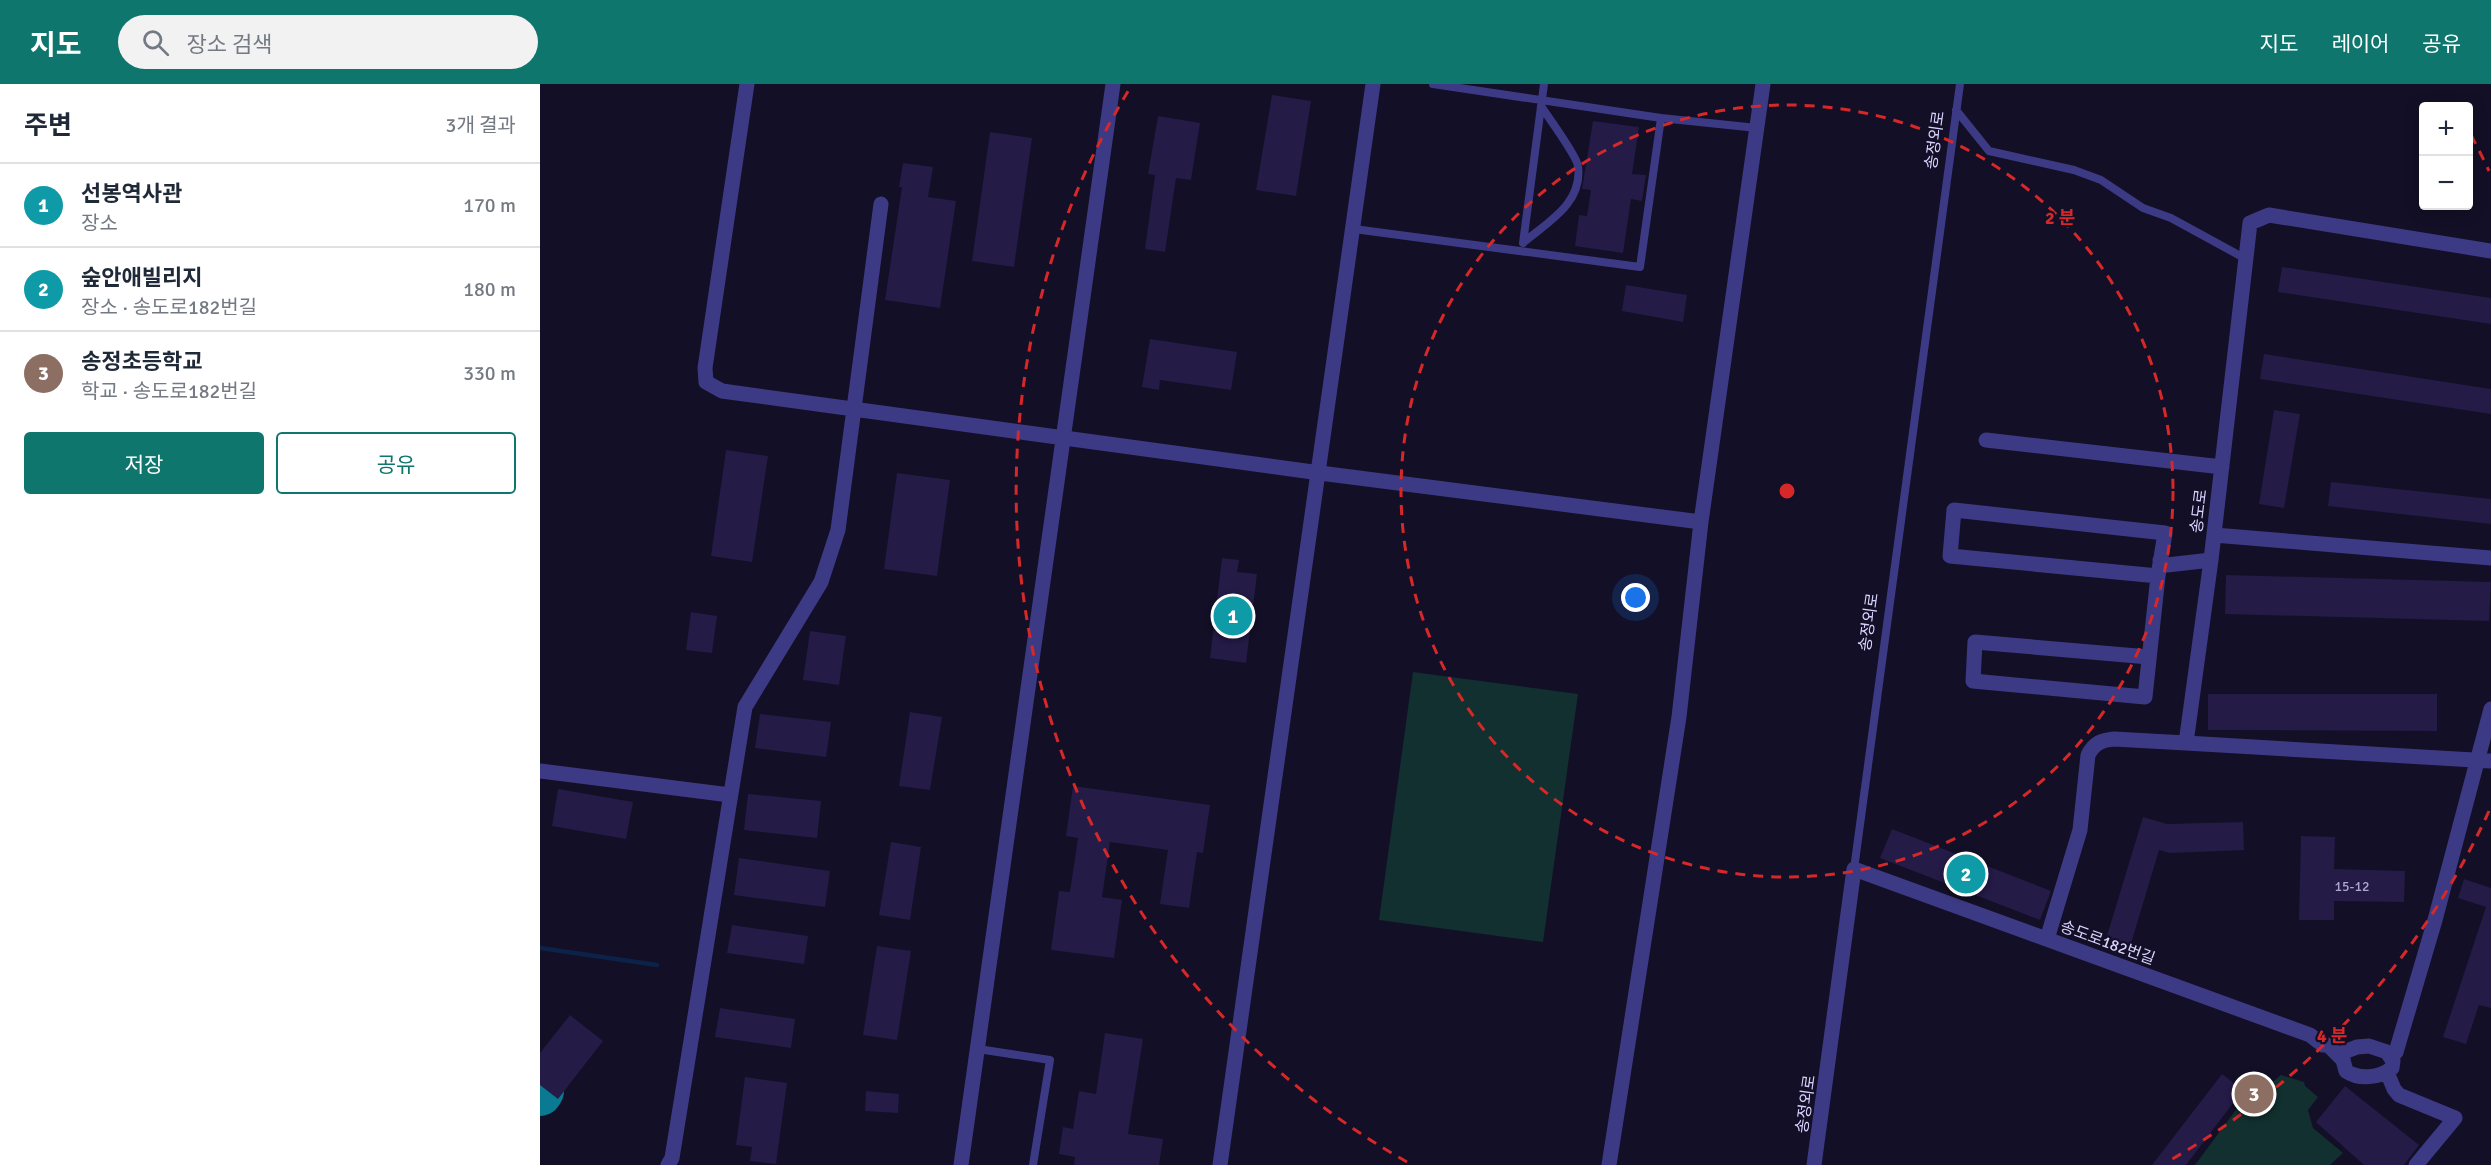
<!DOCTYPE html>
<html lang="ko">
<meta charset="utf-8">
<style>
body{margin:0;font-family:Signika,"Noto Sans KR",sans-serif;background:#f2f2f3;color:#1f2937}
.controls{position:absolute;right:18px;top:18px;display:grid;overflow:hidden;border-radius:6px;box-shadow:0 3px 15px #0003}
.controls button{width:54px;height:54px;display:grid;place-items:center;padding:0;border:0;border-bottom:2px solid #e0e1e3;background:#fff;color:#1f2937;font:30px sans-serif}
.you{position:absolute;left:1096px;top:514px;width:21px;height:21px;margin:-15px;border:4px solid #fff;border-radius:50%;background:#1a73e8;box-shadow:0 0 0 9px #1a73e833}
.badge{display:grid;place-items:center;width:39px;height:39px;border-radius:50%;background:#0f766e;color:#fff;font-size:20px;font-weight:700}
.pin{position:absolute;translate:-50% -50%;border:3px solid #fff;box-shadow:0 2px 6px #0006}
.list{margin:0;padding:0;list-style:none}
h2{display:flex;justify-content:space-between;align-items:center;height:78px;margin:0;padding:0 24px;font-size:26px}
h2 small{font-size:20px;font-weight:400;color:#747a83}
.list li{display:grid;grid-template-columns:39px 1fr auto;gap:18px;align-items:center;box-sizing:border-box;height:84px;padding:0 24px;border-top:2px solid #e0e1e3}
.list b{display:block;font-size:22px;white-space:nowrap}
.list p{margin:0;font-size:20px;white-space:nowrap;color:#747a83}
.list em{font-size:20px;font-style:normal;color:#747a83}
.actions{display:flex;gap:12px;padding:18px 24px}
.actions a{flex:1;padding:14px 0;border:2px solid #0f766e;border-radius:6px;text-align:center;font-size:21px;color:#0f766e}
.actions .main{background:#0f766e;color:#fff}
.icon{flex:none;width:33px;height:33px;fill:none;stroke:currentColor;stroke-width:2;stroke-linecap:round;stroke-linejoin:round}
.map{position:relative;flex:none;width:1951px;height:1081px;overflow:hidden}
header{display:flex;align-items:center;gap:36px;box-sizing:border-box;height:84px;padding:0 30px;background:#0f766e;color:#fff}
header strong{font-size:28px}
nav{display:flex;gap:33px;margin-inline-start:auto;font-size:21px}
.search{width:420px;height:54px;background:#f2f2f3;display:flex;align-items:center;gap:15px;box-sizing:border-box;padding:0 21px;border-radius:33px;color:#747a83;font-size:22px}
main{display:flex}
aside{flex:1;background:#fff}
.map>svg:first-child{display:block}
.green{fill:#12302f}
.lines{fill:none;stroke-linecap:round;stroke-linejoin:round}
.stream{stroke:#0c2248;stroke-width:4.5}
.taxiway{stroke:#0a7a92;stroke-width:44}
.building{fill:#241b47}
.service{stroke:#3d3a85;stroke-width:8}
.minor{stroke:#3d3a85;stroke-width:15}
.ring{fill:none;stroke:#d62828;stroke-width:3;stroke-dasharray:10 8}
.labels{text-anchor:middle;stroke-width:4.5;stroke-linejoin:round;paint-order:stroke}
.number-label{font-size:14px;fill:#aca6d1}
.street-label{font-size:16px;fill:#d9d4ff;stroke:#130f26}
.centre{fill:#d62828;stroke:#130f26;stroke-width:3}
.ring-label{font-size:18px;text-anchor:middle;font-weight:bold;fill:#d62828;stroke:#130f26;stroke-width:4.5;stroke-linejoin:round;paint-order:stroke}
</style>
<header>
<strong>지도</strong>
<div class="search"><svg class="icon" aria-label="search" viewBox="0 0 24 24"><circle cx="10" cy="10" r="6"/><path d="M15 15l6 6"/></svg>장소 검색</div>
<nav><a>지도</a><a>레이어</a><a>공유</a></nav>
</header>
<main>
<aside>
<h2>주변<small>3개 결과</small></h2>
<ul class="list">
<li><span class="badge" style="background:#0f9aa8">1</span><div><b>선봉역사관</b><p>장소</p></div><em>170 m</em></li>
<li><span class="badge" style="background:#0f9aa8">2</span><div><b>숲안애빌리지</b><p>장소 · 송도로182번길</p></div><em>180 m</em></li>
<li><span class="badge" style="background:#8d6e63">3</span><div><b>송정초등학교</b><p>학교 · 송도로182번길</p></div><em>330 m</em></li>
</ul>
<div class="actions"><a class="main">저장</a><a>공유</a></div>
</aside>
<div class="map">
<svg width="1951" height="1081" viewBox="0 0 1951 1081">
<rect width="100%" height="100%" fill="#130f26"/>
<path class="green" d="M873,588L1038,610L1003,858L839,836Z
M1741,991L1764,998L1765,1002L1778,1013L1768,1026L1773,1044L1803,1069L1790,1081H1655L1715,1000L1724,1005Z"/>
<g class="lines">
<path class="stream" d="M0,864L117,881"/>
<path class="taxiway" d="M0,1010L2,1007"/>
</g>
<path class="building" d="M732,11L771,17L756,112L716,106Z
M618,32L660,39L651,96L636,94L625,168L605,165L615,91L608,90Z
M1053,37L1099,43L1092,90L1106,91L1102,117L1091,115L1083,169L1035,162L1039,131L1047,132L1051,106L1042,105Z
M450,48L492,54L474,183L432,177Z
M363,79L393,83L388,113L416,117L400,224L345,216L362,103H359Z
M1742,183L1951,214V240L1738,208Z
M1086,201L1147,211L1143,238L1082,227Z
M610,255L697,268L691,306L620,296L619,306L602,303Z
M1724,270L1951,305V330L1720,295Z
M1734,326L1760,330L1744,424L1719,420Z
M186,366L228,372L212,478L171,472Z
M357,389L410,396L397,492L344,485Z
M1791,398L1951,415V440L1788,422Z
M682,474L699,476L697,488L717,490L706,579L670,574Z
M1686,491L1951,498L1949,537L1685,530Z
M151,528L177,532L172,569L146,566Z
M270,547L306,552L299,601L263,596Z
M1668,610H1897V647L1668,646Z
M370,628L402,633L390,706L359,702Z
M220,630L291,638L286,673L215,664Z
M533,702L670,721L663,769L657,768L649,824L620,820L628,766L570,758L562,813L582,816L574,874L511,866L519,807L530,808L538,754L526,752Z
M18,705L93,718L86,755L12,742Z
M208,710L281,717L277,754L204,746Z
M1603,733L1627,740L1703,738L1704,766L1630,769L1619,766L1587,873L1563,865Z
M1352,745L1511,807L1500,836L1340,774Z
M1761,752L1795,753L1794,785L1865,787L1864,818L1794,817V836H1759Z
M351,758L381,763L370,836L339,831Z
M199,774L290,787L285,823L194,811Z
M1924,795L1951,804V924L1939,921L1926,960L1903,953L1946,823L1918,814Z
M192,841L268,852L264,880L187,869Z
M337,862L371,867L357,956L323,951Z
M180,924L255,935L251,964L175,953Z
M30,931L63,957L18,1015L0,1001V969Z
M565,949L603,955L588,1050L623,1055L619,1081H534L535,1073L519,1070L523,1043L533,1045L539,1007L556,1010Z
M1682,990L1703,1006L1646,1081H1612Z
M205,993L247,999L236,1080L210,1077L212,1063L196,1061Z
M1805,1002L1879,1061L1864,1081H1824L1776,1038Z
M326,1007L359,1010L358,1029L325,1027Z"/>
<g class="lines">
<path class="service" d="M1416,26L1449,67L1534,86L1561,96L1603,124L1631,134L1706,175
M1121,34L1217,44
M814,145L1100,183L1121,34L893,0
M984,158C1008,138 1043,119 1038,82C1037,72 1008,33 1001,22
M983,159L1004,0
M1314,785L1420,0
M438,965L510,976L493,1081"/>
<path class="minor" d="M207,0L165,284L166,298L182,307L780,389L1161,438
M1951,167L1729,131L1710,139L1671,476L1646,659L1951,677
M1446,356L1682,383
M1414,426L1625,449L1618,492L1410,472Z
M1674,451L1951,474
M1620,476L1627,481L1671,476
M1609,573L1435,558L1433,597L1605,613L1618,492
M0,687L190,711
M1507,855L1540,746L1548,671C1554,659 1562,656 1574,655L1646,659
M1829,962L1847,968L1853,977L1852,984C1840,994 1819,996 1806,987L1803,976L1804,968L1817,963Z
M1851,974L1856,968L1895,836L1951,625
M1847,988L1854,1005L1859,1011L1915,1034L1876,1081
M128,1081L132,1074L205,623L281,498L298,446L341,120
M421,1081L573,0
M680,1081L833,0
M1069,1081L1139,633L1161,438L1223,0
M1274,1081L1314,785L1770,951L1783,961H1788L1803,976"/>
</g>
<g class="ring">
<circle cx="1247" cy="407" r="386"/>
<path d="M1949 727A771 771 0 0 1 1627 1078M867 1078A771 771 0 0 1 590 4M1931 51A771 771 0 0 1 1949 87"/>
</g>
<g class="labels">
<g class="number-label">
<text x="1812" y="807">15-12</text>
</g>
<g class="street-label">
<text transform="translate(1394 56) rotate(-82)" y="6">송정외로</text>
<text transform="translate(1658 427) rotate(-83)" y="6">송도로</text>
<text transform="translate(1328 538) rotate(-82)" y="6">송정외로</text>
<text transform="translate(1568 858) rotate(20)" y="6">송도로182번길</text>
<text transform="translate(1265 1020) rotate(-82)" y="6">송정외로</text>
</g>
</g>
<circle cx="1247" cy="407" r="9" class="centre"/>
<g class="ring-label">
<text x="1520" y="140">2 분</text>
<text x="1792" y="958">4 분</text>
</g>
</svg>
<div class="controls">
<button>+</button>
<button>−</button>
</div>
<div class="you"></div>
<div class="pin badge" style="left:693px;top:532px;background:#0f9aa8">1</div>
<div class="pin badge" style="left:1426px;top:790px;background:#0f9aa8">2</div>
<div class="pin badge" style="left:1714px;top:1010px;background:#8d6e63">3</div>
</div>
</main>
